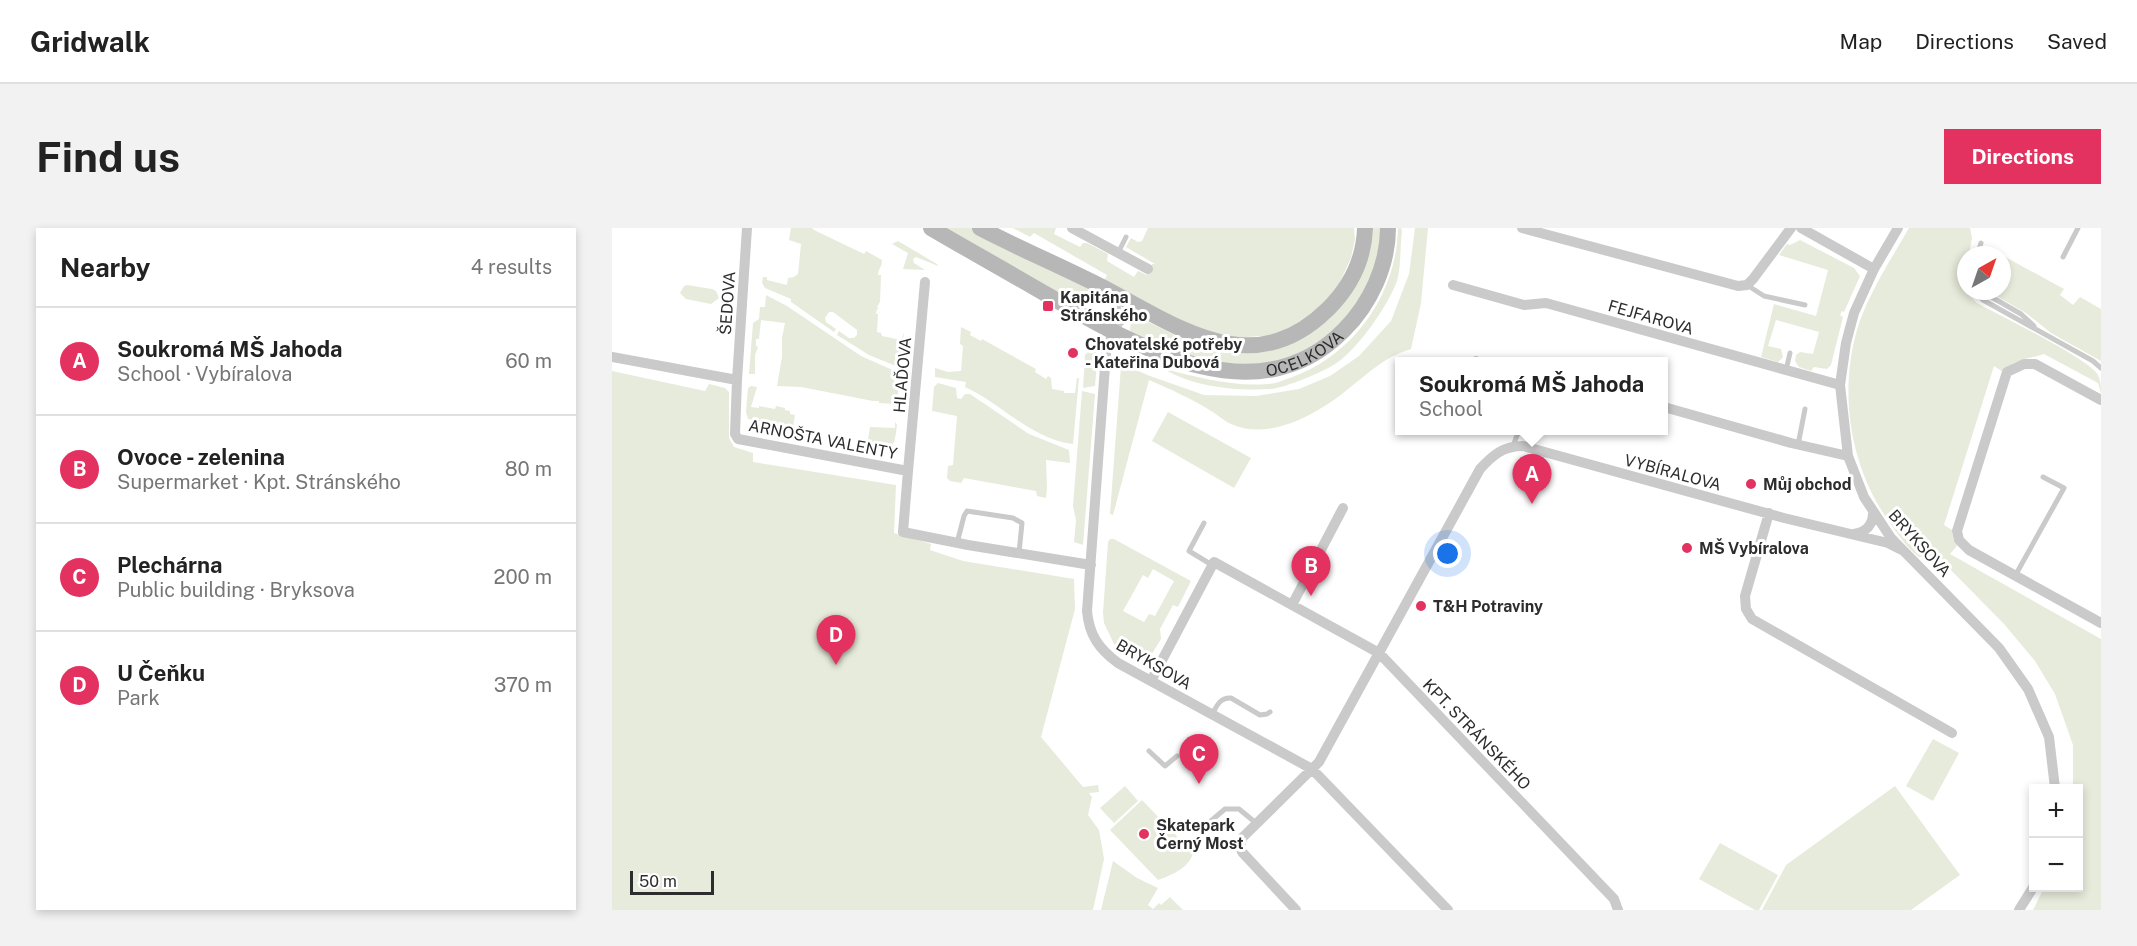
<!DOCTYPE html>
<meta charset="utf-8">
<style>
body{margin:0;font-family:"Public Sans",sans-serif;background:#f2f2f2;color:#222}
.controls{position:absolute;right:18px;bottom:18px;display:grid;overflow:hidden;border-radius:0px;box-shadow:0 3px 9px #0003}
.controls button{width:54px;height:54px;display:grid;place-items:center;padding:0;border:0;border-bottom:2px solid #e0e0e0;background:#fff;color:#222;font:30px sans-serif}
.compass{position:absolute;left:1345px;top:18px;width:54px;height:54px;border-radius:50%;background:#fff;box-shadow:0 3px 9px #0003;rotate:40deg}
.scale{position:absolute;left:18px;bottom:15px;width:84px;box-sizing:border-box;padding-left:6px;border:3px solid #2d2d2d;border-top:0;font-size:16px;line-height:21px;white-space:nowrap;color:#2d2d2d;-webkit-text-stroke:4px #fff;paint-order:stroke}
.you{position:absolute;left:836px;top:326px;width:21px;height:21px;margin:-15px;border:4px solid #fff;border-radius:50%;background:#1a73e8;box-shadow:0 0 0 9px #1a73e833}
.badge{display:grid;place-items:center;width:39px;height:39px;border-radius:50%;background:#e33160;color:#fff;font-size:20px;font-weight:700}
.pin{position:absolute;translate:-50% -50px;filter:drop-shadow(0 2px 3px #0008)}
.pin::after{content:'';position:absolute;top:32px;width:21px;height:18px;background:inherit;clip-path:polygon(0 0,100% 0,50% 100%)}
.popup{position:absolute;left:783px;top:129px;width:273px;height:78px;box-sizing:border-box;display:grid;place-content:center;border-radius:0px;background:#fff;filter:drop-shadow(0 2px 4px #0005);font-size:20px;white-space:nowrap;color:#767676}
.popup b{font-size:22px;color:#222}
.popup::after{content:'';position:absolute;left:50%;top:100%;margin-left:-12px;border:12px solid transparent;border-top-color:#fff}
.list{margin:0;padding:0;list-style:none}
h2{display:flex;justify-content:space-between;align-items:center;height:78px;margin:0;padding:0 24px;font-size:26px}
h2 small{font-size:20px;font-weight:400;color:#767676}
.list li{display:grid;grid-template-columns:39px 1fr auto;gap:18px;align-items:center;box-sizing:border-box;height:108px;padding:0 24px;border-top:2px solid #e0e0e0}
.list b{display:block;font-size:22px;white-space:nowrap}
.list p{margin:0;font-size:20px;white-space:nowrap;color:#767676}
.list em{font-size:20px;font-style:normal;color:#767676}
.map{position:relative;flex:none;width:1489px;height:682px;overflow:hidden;border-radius:0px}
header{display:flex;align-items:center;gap:36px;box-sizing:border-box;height:84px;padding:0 30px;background:#fff;border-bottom:2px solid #e0e0e0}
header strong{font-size:28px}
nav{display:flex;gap:33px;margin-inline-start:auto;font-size:21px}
.intro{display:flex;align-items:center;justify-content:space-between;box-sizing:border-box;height:144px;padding:0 36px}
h1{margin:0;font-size:42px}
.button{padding:15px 27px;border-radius:0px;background:#e33160;color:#fff;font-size:21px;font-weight:700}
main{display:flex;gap:36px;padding:0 36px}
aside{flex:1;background:#fff;border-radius:0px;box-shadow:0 3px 9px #0003}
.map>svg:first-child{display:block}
.green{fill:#e7ebdb;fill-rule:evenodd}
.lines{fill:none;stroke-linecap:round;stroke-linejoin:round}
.lane{stroke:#cacaca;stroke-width:5}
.street{stroke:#cacaca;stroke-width:10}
.secondary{stroke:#b7b7b7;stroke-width:16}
.poi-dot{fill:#e33160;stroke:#fff;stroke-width:2}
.labels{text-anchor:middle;stroke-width:6;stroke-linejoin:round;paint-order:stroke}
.poi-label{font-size:16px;font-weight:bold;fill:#2d2d2d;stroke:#fff;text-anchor:start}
.street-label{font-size:16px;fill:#2d2d2d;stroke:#fff}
</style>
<header>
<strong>Gridwalk</strong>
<nav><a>Map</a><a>Directions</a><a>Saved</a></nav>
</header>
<div class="intro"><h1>Find us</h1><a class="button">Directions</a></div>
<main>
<aside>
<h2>Nearby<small>4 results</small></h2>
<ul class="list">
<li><span class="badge">A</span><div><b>Soukromá MŠ Jahoda</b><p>School · Vybíralova</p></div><em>60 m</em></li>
<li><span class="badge">B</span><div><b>Ovoce - zelenina</b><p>Supermarket · Kpt. Stránského</p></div><em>80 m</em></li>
<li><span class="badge">C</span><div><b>Plechárna</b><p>Public building · Bryksova</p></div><em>200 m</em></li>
<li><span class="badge">D</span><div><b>U Čeňku</b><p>Park</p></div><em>370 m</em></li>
</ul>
</aside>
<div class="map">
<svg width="1489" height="682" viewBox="0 0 1489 682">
<rect width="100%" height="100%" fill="#fff"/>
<path class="green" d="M179,0H200L202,2L252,26L254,23L270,32C270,39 266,41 266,47H269L268,74L265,79L267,81H265L264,86H266L265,104L269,105L270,108L289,112L292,105L288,138H284L257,127L225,107L227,103L237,110H242L245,107V102L221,84H217L213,90L214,94L224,101L222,104L179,74V71L153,60L150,55L151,49H155V52L175,57L176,50L182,49L186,46L189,16L177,12Z
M325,0H361L478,62L468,81Z
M401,0H444L442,6L468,19L471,15H475L496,26L495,33L522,49L526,43L535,47L540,36H543L514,19L519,10L526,14L530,13L536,0H742L743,11L739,30L727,56L712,77L681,99L662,107L620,110L583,100L491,55L495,47L422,5L418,9Z
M757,0H773L771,21L750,73L709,117L658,139L589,135L526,110L518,103L519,93L524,90H529C573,113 613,133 664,118C676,115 687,112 698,105C707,99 720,91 725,81C738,58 747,25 757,0Z
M786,0H789L790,3C788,17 789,41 785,53C775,79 748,118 726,134C714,143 673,160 658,161C623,163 582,159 552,141C586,149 620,159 656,156C663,156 671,152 678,150C741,128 785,66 786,0Z
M803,0H816L809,75L799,121C771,129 752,149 730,166C701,188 655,213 619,196C612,193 606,187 599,183C580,171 558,161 537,152L501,287L498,286L509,138L512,137L538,148L592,167L644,168L687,161L718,148L747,128L779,93L797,46Z
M1297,0H1358L1360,10L1357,27H1354C1354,49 1347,58 1365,75C1387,87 1477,131 1486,147C1489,153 1489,159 1489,165L1486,155L1432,126C1417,131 1400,131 1391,144L1382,138L1332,297L1340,302L1341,310L1345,318L1338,326L1489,411V682H1421L1432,660H1466V560H1461V517L1443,466L1423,433L1392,396L1331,334L1327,338L1317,328L1307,329C1296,321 1288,309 1280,298C1239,243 1226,168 1245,102C1256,66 1278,33 1297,0Z
M1188,12L1242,40L1248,48L1232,84L1230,83L1228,87L1231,89L1219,137L1215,141L1202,139L1199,143L1187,139L1183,133L1184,127L1188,124L1201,126L1207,104L1164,92L1156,118L1169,121L1171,129L1166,134L1149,129L1162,76L1204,88L1216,42L1167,27L1175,16L1178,17Z
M286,13L325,36L326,38L304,29L301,31L302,35L313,42L291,41L296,25L280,16Z
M1375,19L1452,61L1448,67L1461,77L1468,69L1489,81V133L1439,105L1414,85L1376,63H1390V27H1373Z
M75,57L100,61L104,63L107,70L99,76L74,71L68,65L72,58Z
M154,67L175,78L249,128L285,144L288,151L284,179H282V176L267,175V173H261L189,159L165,158L170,129V110L173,95L149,92L147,111H144V118L146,119L143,127V146H137L141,95L147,91L148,79H153Z
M349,99L359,104L358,107L369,113L370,111L424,141L423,144L434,151L436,148L439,150L440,161L452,163V165H463L465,150H467L461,216C419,211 390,176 353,159L354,154L323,149V140L336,144L349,143L351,118L348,116Z
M477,123L486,124L483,158L471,160L473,127Z
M0,143L93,163L97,156L113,160L117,164V210L122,219L141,225V234L284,257L282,305L319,316L318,322L351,333L462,351L463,381L429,509L471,559L486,557L487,564L477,565L480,569L476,587L487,602L492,631L481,682H0Z
M326,155L344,160L345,170L349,171L353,166H358L417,206L457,222L458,235L434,232L435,260L434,270L425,268L424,263L352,250L349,255L338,253L335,250L336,238L341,237L345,188L320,183L322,159Z
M139,158L145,159L139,179L147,180V178L163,181L164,178L173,180V182L178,183V186L183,187L181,199L136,191L134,184L136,160Z
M470,163L483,166L471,317L462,314L464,292L461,278Z
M556,184L639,230L622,260L540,213Z
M283,194L285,197C282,223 280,221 255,217L258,199L283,200Z
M498,311H502L579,353L566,379L561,377L548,401L549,411L538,429L528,432L509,423L502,416L492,395L491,385L496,314ZM541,341L562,353L543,388L537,386L532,394L511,383L531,347L536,350Z
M1321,511L1347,525L1321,573L1294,558Z
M513,558L526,573L502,595L488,580Z
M1283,558L1348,647L1299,682H1150L1174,637Z
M530,572L581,625C577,640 560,647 546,652L498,602Z
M1108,615L1166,647L1147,682H1143L1087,651Z
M501,633L525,650L546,660L536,677L541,681L547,675L549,677L558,669L571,682H489Z"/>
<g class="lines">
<path class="lane" d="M506,25L514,9
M1365,27L1369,15
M1451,29L1466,0
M1135,57L1152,68L1193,77
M1362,63L1371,72L1481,133L1489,140
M1369,63L1409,86L1422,98
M1174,142L1178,125
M1186,217L1193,181
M901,218L907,202
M592,295L577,323L600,337
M345,315L352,288L355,283L401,290L410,295L407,325
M1403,348L1452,260L1431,249
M600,486C605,478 608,469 619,470L648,487L655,486L658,484
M537,523L553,538L565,528
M594,597L613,581H627L644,595"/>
<path class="street" d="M460,0L536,41
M910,0L1126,58L1135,57L1141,51L1179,0
M1189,0L1262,41
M1286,0L1262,41L1242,85L1234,115L1228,157L1236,228L1252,269L1279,310L1387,420L1416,461L1437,509L1443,560
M841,57L912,77L934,75L1228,157
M497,64C512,80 500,107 494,125L475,383C477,407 487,421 506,435L700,541L836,682
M502,100C510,88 520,83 534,86
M0,129L125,152L123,206L126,211L296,243L291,304L356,317L479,337
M864,133L866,134
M125,152L135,0
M1489,172L1423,136H1412L1395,144L1345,303L1347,312L1357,322L1489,395
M1052,179L1179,215L1236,228
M296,243L313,54
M1157,285L1133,368L1134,381L1140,391L1340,505
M1242,306C1254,304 1261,297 1261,285
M680,377L731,280
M539,453L602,334L767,425L1002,671L1006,682
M684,682L630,624L628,619L630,610L707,534L868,241C881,227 891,218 911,218L1172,290L1276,315L1290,322
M1407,682L1422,658"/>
<g class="secondary">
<path id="s1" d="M319,0C358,23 398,45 437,68C524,118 645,191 732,102C758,76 776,38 776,0"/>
<path d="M368,0C410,22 454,40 496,62C569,101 642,154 716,81C738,59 752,32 753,0"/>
</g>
</g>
<g class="poi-dot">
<rect x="430" y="72" width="12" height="12" rx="3"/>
<circle cx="461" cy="125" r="6"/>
<circle cx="1139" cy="256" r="6"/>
<circle cx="1075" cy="320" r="6"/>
<circle cx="809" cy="378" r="6"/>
<circle cx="532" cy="606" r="6"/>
</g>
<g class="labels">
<g class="poi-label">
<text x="448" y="75">Kapitána<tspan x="448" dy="18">Stránského</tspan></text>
<text x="473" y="122">Chovatelské potřeby<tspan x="473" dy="18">- Kateřina Dubová</tspan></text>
<text x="1151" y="262">Můj obchod</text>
<text x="1087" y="326">MŠ Vybíralova</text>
<text x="821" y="384">T&amp;H Potraviny</text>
<text x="544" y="603">Skatepark<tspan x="544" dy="18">Černý Most</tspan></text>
</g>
<g class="street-label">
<text transform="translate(115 75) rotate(-86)" y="6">ŠEDOVA</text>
<text transform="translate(1039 89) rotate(16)" y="6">FEJFAROVA</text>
<text dy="6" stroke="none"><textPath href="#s1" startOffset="412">OCELKOVA</textPath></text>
<text transform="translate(290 147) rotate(-85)" y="6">HLAĎOVA</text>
<text transform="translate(211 211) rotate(11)" y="6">ARNOŠTA VALENTY</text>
<text transform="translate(1061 244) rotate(15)" y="6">VYBÍRALOVA</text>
<text transform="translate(1308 315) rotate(48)" y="6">BRYKSOVA</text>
<text transform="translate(542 436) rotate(30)" y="6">BRYKSOVA</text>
<text transform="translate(865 506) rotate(46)" y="6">KPT. STRÁNSKÉHO</text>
</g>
</g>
</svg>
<div class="controls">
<button>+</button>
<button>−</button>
</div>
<svg class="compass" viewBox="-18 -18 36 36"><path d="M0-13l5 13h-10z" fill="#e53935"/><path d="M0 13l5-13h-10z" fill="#767676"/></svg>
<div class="scale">50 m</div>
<div class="you"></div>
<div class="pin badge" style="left:920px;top:276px">A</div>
<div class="popup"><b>Soukromá MŠ Jahoda</b>School</div>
<div class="pin badge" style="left:699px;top:368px">B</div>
<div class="pin badge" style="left:587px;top:556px">C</div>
<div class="pin badge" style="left:224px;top:437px">D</div>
</div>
</main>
